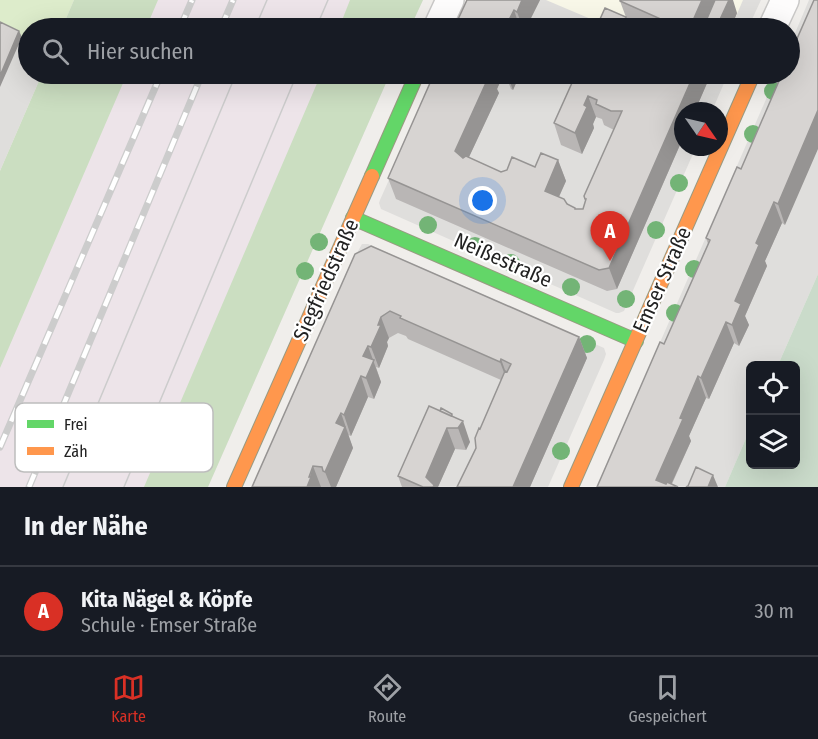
<!DOCTYPE html>
<html lang="de">
<meta charset="utf-8">
<style>
body{margin:0;font-family:"Fira Sans Condensed",sans-serif;background:#20242c;color:#f1f3f6}
.controls{position:absolute;right:18px;bottom:18px;display:grid;overflow:hidden;border-radius:9px;box-shadow:0 6px 24px #0002}
.controls button{width:54px;height:54px;display:grid;place-items:center;padding:0;border:0;border-bottom:2px solid #363941;background:#171b24;color:#f1f3f6;font:30px sans-serif}
.compass{position:absolute;left:674px;top:102px;width:54px;height:54px;border-radius:50%;background:#171b24;box-shadow:0 6px 24px #0002;rotate:124deg}
.you{position:absolute;left:483px;top:201px;width:21px;height:21px;margin:-15px;border:4px solid #fff;border-radius:50%;background:#1a73e8;box-shadow:0 0 0 9px #1a73e833}
.badge{display:grid;place-items:center;width:39px;height:39px;border-radius:50%;background:#d93025;color:#fff;font-size:20px;font-weight:700}
.pin{position:absolute;translate:-50% -50px;filter:drop-shadow(0 2px 3px #0008)}
.pin::after{content:'';position:absolute;top:32px;width:21px;height:18px;background:inherit;clip-path:polygon(0 0,100% 0,50% 100%)}
.list{margin:0;padding:0;list-style:none}
h2{display:flex;justify-content:space-between;align-items:center;height:78px;margin:0;padding:0 24px;font-size:26px}
h2 small{font-size:20px;font-weight:400;color:#9ea1a6}
.list li{display:grid;grid-template-columns:39px 1fr auto;gap:18px;align-items:center;box-sizing:border-box;height:90px;padding:0 24px;border-top:2px solid #363941}
.list b{display:block;font-size:22px;white-space:nowrap}
.list p{margin:0;font-size:20px;white-space:nowrap;color:#9ea1a6}
.list em{font-size:20px;font-style:normal;color:#9ea1a6}
.icon{flex:none;width:33px;height:33px;fill:none;stroke:currentColor;stroke-width:2;stroke-linecap:round;stroke-linejoin:round}
.map{position:relative;flex:none;width:818px;height:487px;overflow:hidden}
.search{position:absolute;background:#171b24;box-shadow:0 6px 24px #0002;left:18px;right:18px;top:18px;height:66px;display:flex;align-items:center;gap:15px;box-sizing:border-box;padding:0 21px;border-radius:33px;color:#9ea1a6;font-size:22px}
.sheet{height:168px;background:#171b24}
nav{display:flex;justify-content:space-around;align-items:center;box-sizing:border-box;height:84px;border-top:2px solid #363941;background:#171b24;font-size:16px;color:#9ea1a6}
nav a{display:grid;justify-items:center;gap:3px}
nav .on{color:#d93025}
.map>svg:first-child{display:block}
.residential{fill:#dfdedc}
.industrial{fill:#ede4e9}
.education{fill:#f8f7e8}
.grass{fill:#ddeccb}
.forest{fill:#cbdec1}
.cemetery{fill:#cadbca}
.lines{fill:none;stroke-linecap:round;stroke-linejoin:round}
.street-casing{stroke:#c9c8c7;stroke-width:30}
.fast-casing{stroke:#999a82;stroke-width:16}
.slow-casing{stroke:#999a82;stroke-width:16}
.street{stroke:#fdfcfc;stroke-width:27}
.fast{stroke:#63d668;stroke-width:14}
.slow{stroke:#ff974d;stroke-width:14}
.tram{stroke:#ccc;stroke-width:1.5}
.rail-casing{stroke:#ccc;stroke-width:7}
.rail{stroke:#fff;stroke-width:4.5;stroke-dasharray:14;stroke-linecap:butt}
.tree{fill:#73b476}
.wall{fill:#b9b6b5}
.shaded-wall{fill:#969493}
.building{fill:#d7d4d2;stroke:#969493;stroke-width:1.5}
.labels{text-anchor:middle;stroke-width:4.5;stroke-linejoin:round;paint-order:stroke}
.street-label{font-size:21px;fill:#222;stroke:#fff}
.key{fill:#fff;stroke:#bdbdbd;stroke-width:1.5}
.key-label{font-size:16px;fill:#222}
</style>
<div class="map">
<svg width="818" height="487" viewBox="0 0 818 487">
<rect width="100%" height="100%" fill="#f0eeeb"/>
<path class="residential" d="M468,0H761L748,28H456Z
M809,0H818V274L778,365L750,366V429L725,487H597L777,74H790V45Z
M0,27L28,40V74H42L0,171Z
M436,74H728L712,111H683V147H696L624,311L619,313H616L381,209L379,203L380,200Z
M362,244H368L604,348L606,354L604,360L548,487H253L353,260Z"/>
<path class="industrial" d="M74,0H423L410,28H62Z
M42,74H390L208,487H0V171Z"/>
<path class="education" d="M546,0H743L731,28H612Z"/>
<path class="grass" d="M0,0H74L62,28H28V40L0,27Z"/>
<path class="forest" d="M74,0H158L146,28H62Z
M350,0H423L410,28H339Z
M42,74H127L0,368V171Z
M321,74H390L208,487H144Z"/>
<path class="cemetery" d="M818,274V487H725L750,429V464H796V366L778,365Z"/>
<g class="lines">
<defs>
<path id="street" d="M437,28L450,0
M772,28L785,0"/>
<path id="fast" d="M372,176L417,74
M353,218L636,341"/>
<path id="slow" d="M234,487L372,176
M571,487L753,74"/>
</defs>
<use href="#street" class="street-casing"/>
<use href="#fast" class="fast-casing"/>
<use href="#slow" class="slow-casing"/>
<use href="#street" class="street"/>
<use href="#fast" class="fast"/>
<use href="#slow" class="slow"/>
<path class="tram" d="M255,28L267,0
M316,28L328,0
M63,487L236,74
M124,487L297,74"/>
<defs>
<path id="rail" d="M180,28L192,0
M221,28L233,0
M0,447L161,74
M29,487L202,74"/>
</defs>
<use href="#rail" class="rail-casing"/>
<use href="#rail" class="rail"/>
</g>
<g class="tree">
<circle cx="773" cy="91" r="9"/>
<circle cx="753" cy="134" r="9"/>
<circle cx="679" cy="183" r="9"/>
<circle cx="428" cy="225" r="9"/>
<circle cx="656" cy="230" r="9"/>
<circle cx="319" cy="242" r="9"/>
<circle cx="475" cy="246" r="9"/>
<circle cx="511" cy="263" r="9"/>
<circle cx="694" cy="269" r="9"/>
<circle cx="305" cy="271" r="9"/>
<circle cx="571" cy="287" r="9"/>
<circle cx="626" cy="299" r="9"/>
<circle cx="675" cy="313" r="9"/>
<circle cx="587" cy="344" r="9"/>
<circle cx="561" cy="451" r="9"/>
</g>
<path class="wall" d="M467,0H540L526,28Z
M620,1L737,13L731,28H647L627,20Z
M434,74H520L513,90L511,89L509,84L501,80L497,89L499,93L469,157L501,172L535,167L558,160L566,181L559,197L575,209H583L586,201L584,196L614,130L604,125L602,119L596,117L593,124L594,128L582,154L561,145L554,123L576,74L642,80L645,74H711L617,289L607,291L396,199L388,178Z
M782,74L785,225L782,223L765,261L767,266L745,316L749,325L739,346L734,343L709,399L706,398L689,436L691,441L672,484L597,487L664,344L708,244L706,238L741,169Z
M355,254L579,337L587,358L530,487H457L476,448L480,429L501,380L408,339L406,336L398,333L389,338L387,342L388,346L379,368L376,367L381,382L374,399L368,397L351,436L348,435L353,448L336,487H252Z
M440,411L452,414L453,417L470,442L466,450L455,449L438,487H402L398,476Z"/>
<path class="shaded-wall" d="M522,0H540L526,28H523L517,12Z
M702,0H716L704,28H693L691,25Z
M729,0H733L737,13L731,28H716Z
M514,10L520,28L509,20Z
M626,17L630,28H620Z
M19,31L22,37L0,87V76Z
M489,74H498L501,80L497,89L499,93L462,172L455,151Z
M507,74H520L513,90Z
M694,74H711L695,111H683V138L617,289L609,268Z
M588,96L596,117L593,124L594,128L582,154L575,133L584,105Z
M818,110V149L785,225L778,204Z
M558,160L566,181L552,212L545,191Z
M774,202L782,223L765,261L767,266L745,316L749,325L739,346L732,325L735,301L756,243Z
M381,317L389,338L387,342L388,346L379,368L371,347Z
M726,322L734,343L709,399L701,378Z
M579,337L587,358L530,487H513Z
M368,346L381,382L374,399L366,378L363,356Z
M501,359L509,381L508,383L500,362Z
M361,376L368,397L351,436L344,415Z
M698,376L706,398L689,436L691,441L670,487L656,480L680,418Z
M341,413L353,448L336,487H331L325,472L336,423Z
M452,414L454,420L447,428L455,449L438,487H429L426,477Z
M463,421L470,442L466,450L458,428Z
M313,466L321,487H307Z
M713,475L718,487H708Z"/>
<path class="building" d="M467,0H522L517,12L514,10L509,20L524,26L523,28H454Z
M620,0H702L691,25L701,28H669L672,24L620,1Z
M715,0H729L716,28H703Z
M814,0H818V110L778,204L774,202L756,243L759,245L735,301L741,304L732,325L726,322L701,378L698,376L680,418L683,419L656,480L666,484L667,482L678,487H597L660,342L664,344L710,240L706,238L737,167L741,169L782,74H789V57Z
M605,8L626,17L620,28H596Z
M0,22L19,31L0,76Z
M434,74H490L455,151L463,158L466,156L501,172L507,170L512,157L535,167L541,153L558,160L545,191L564,199L567,204L575,208V209H583L586,199H585L584,196L622,111H611L596,104L597,100L588,96L584,105L587,107L575,133L554,123L576,74H628L642,80L645,74H694L609,268L599,270L388,178Z
M371,246L579,337L513,487H457L476,448L475,438L479,428L480,429L505,371L507,372L511,364L501,359L500,362L400,318L401,316L390,311L381,317L378,325H381L371,347L368,346L363,356L374,360L366,378L361,376L344,415L341,413L336,423L345,427L325,472L323,471L322,467L313,466L309,477H311L307,487H252L355,254Z
M429,406L463,421L458,428H447L426,477L434,485L433,487H423L398,476Z
M441,408L452,414L451,416L440,411Z
M696,467L713,475L708,487H686L688,486Z"/>
<g class="labels">
<g class="street-label">
<text transform="translate(503 260) rotate(24)" y="7">Neißestraße</text>
<text transform="translate(326 280) rotate(-66)" y="7">Siegfriedstraße</text>
<text transform="translate(662 280) rotate(-66)" y="7">Emser Straße</text>
</g>
</g>
<rect x="15" y="403" width="198" height="69" rx="9" class="key"/>
<rect x="27" y="420" width="27" height="8" fill="#63d668"/>
<rect x="27" y="447" width="27" height="8" fill="#ff974d"/>
<g class="key-label">
<text x="64" y="430">Frei</text>
<text x="64" y="457">Zäh</text>
</g>
</svg>
<div class="controls">
<button><svg class="icon" aria-label="locate" viewBox="0 0 24 24"><circle cx="12" cy="12" r="6"/><path d="M12 2v4M12 18v4M2 12h4M18 12h4"/></svg></button>
<button><svg class="icon" aria-label="layers" viewBox="0 0 24 24"><path d="M12 4l9 5-9 5-9-5zM3 14l9 5 9-5"/></svg></button>
</div>
<svg class="compass" viewBox="-18 -18 36 36"><path d="M0-13l5 13h-10z" fill="#e53935"/><path d="M0 13l5-13h-10z" fill="#9ea1a6"/></svg>
<div class="you"></div>
<div class="pin badge" style="left:610px;top:261px">A</div>
<div class="search"><svg class="icon" aria-label="search" viewBox="0 0 24 24"><circle cx="10" cy="10" r="6"/><path d="M15 15l6 6"/></svg>Hier suchen</div>
</div>
<section class="sheet">
<h2>In der Nähe<small></small></h2>
<ul class="list">
<li><span class="badge">A</span><div><b>Kita Nägel &amp; Köpfe</b><p>Schule · Emser Straße</p></div><em>30 m</em></li>
</ul>
</section>
<nav>
<a class="on"><svg class="icon" aria-label="map" viewBox="0 0 24 24"><path d="M3 6l6-2 6 2 6-2v14l-6 2-6-2-6 2zM9 4v14M15 6v14"/></svg>Karte</a>
<a><svg class="icon" aria-label="directions" viewBox="0 0 24 24"><path d="M12 3l9 9-9 9-9-9zM9 14v-3h6M13 9l2 2-2 2"/></svg>Route</a>
<a><svg class="icon" aria-label="saved" viewBox="0 0 24 24"><path d="M7 4h10v16l-5-4-5 4z"/></svg>Gespeichert</a>
</nav>
